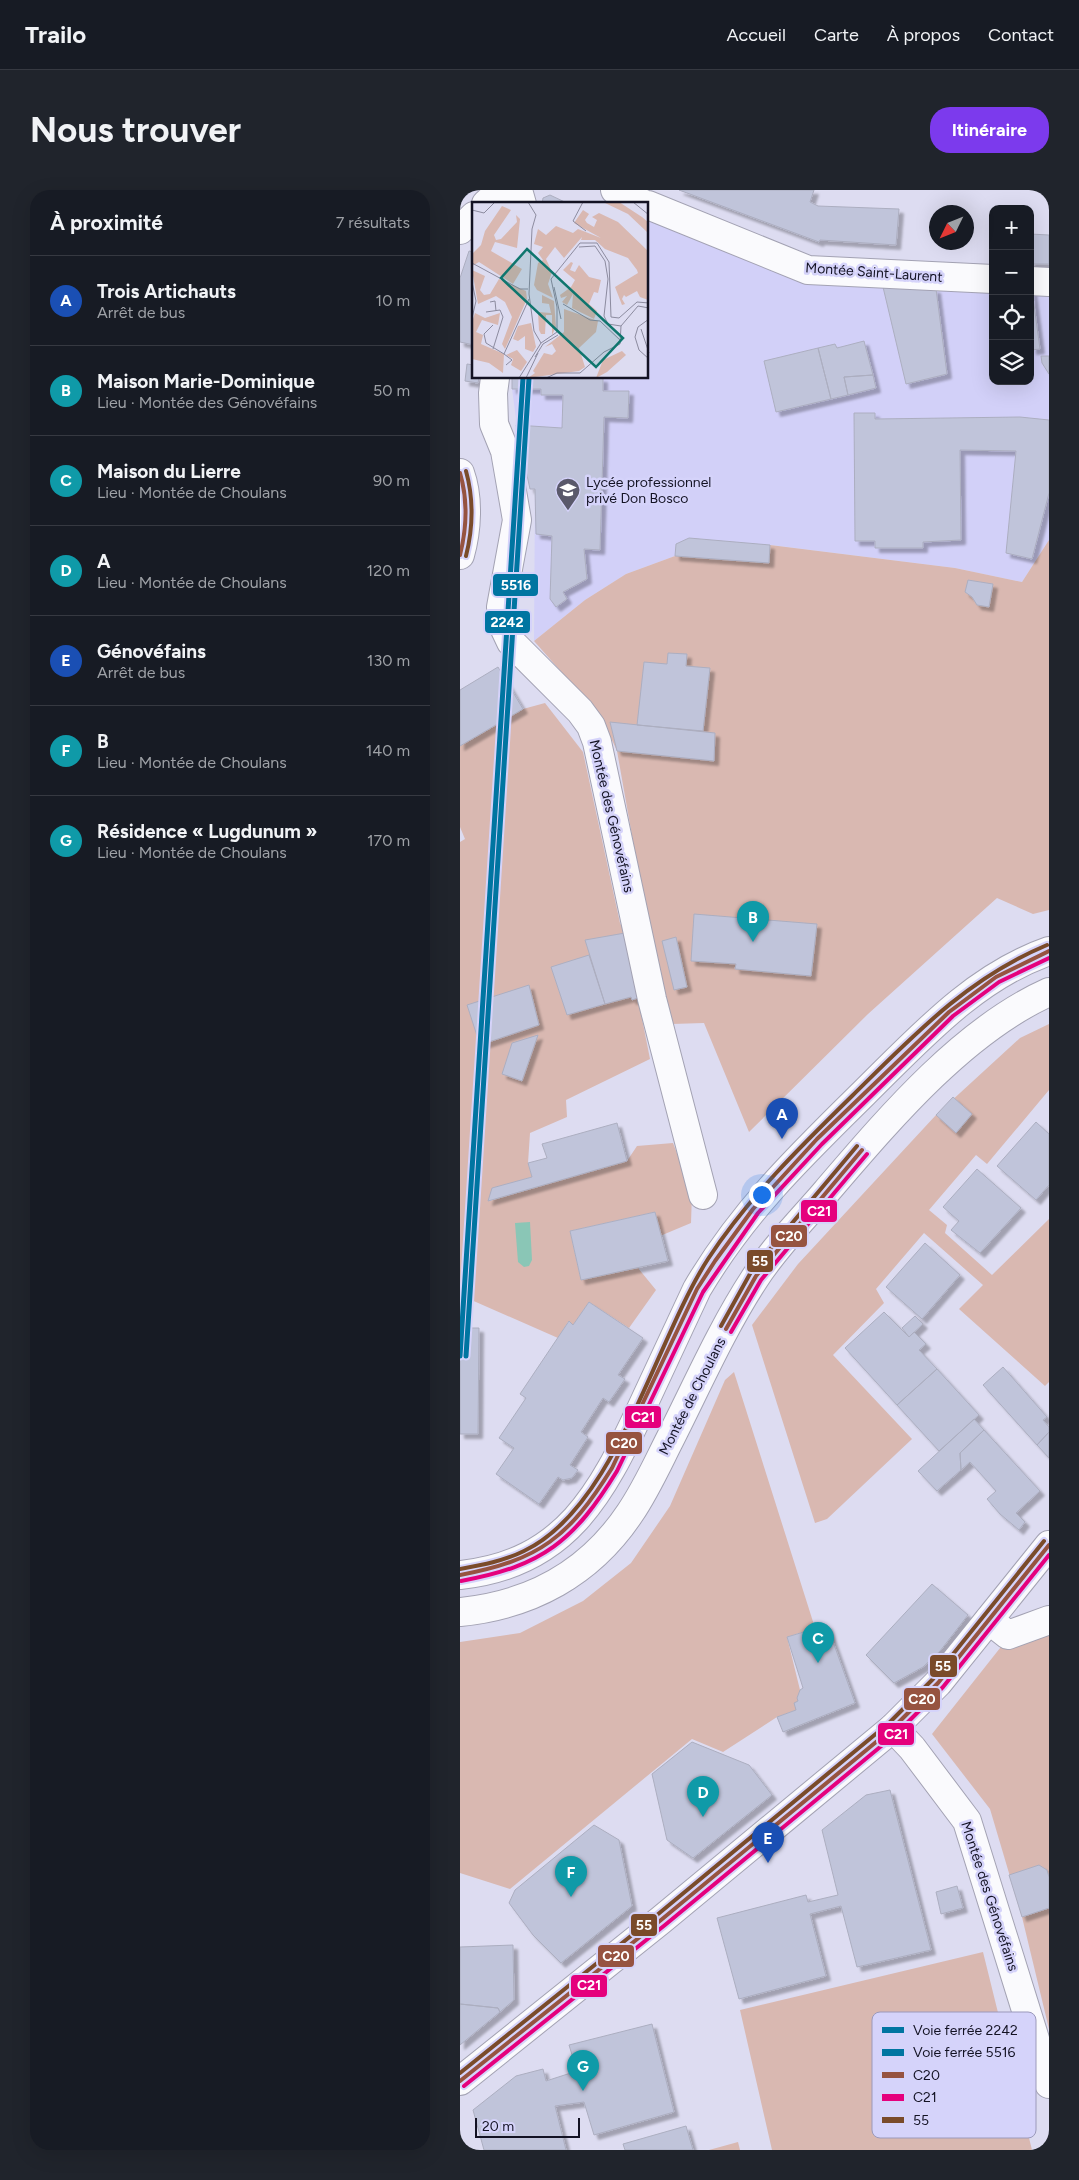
<!DOCTYPE html>
<html lang="fr">
<meta charset="utf-8">
<style>
body{margin:0;font-family:Figtree,sans-serif;background:#20242c;color:#f1f3f6}
.controls{position:absolute;right:15px;top:15px;display:grid;overflow:hidden;border-radius:10px;box-shadow:0 5px 20px #0002}
.controls button{width:45px;height:45px;display:grid;place-items:center;padding:0;border:0;border-bottom:1px solid #363941;background:#171b24;color:#f1f3f6;font:25px sans-serif}
.compass{position:absolute;left:469px;top:15px;width:45px;height:45px;border-radius:50%;background:#171b24;box-shadow:0 5px 20px #0002;rotate:227deg}
.scale{position:absolute;left:15px;bottom:12px;width:105px;box-sizing:border-box;padding-left:5px;border:2px solid #131223;border-top:0;font-size:14px;line-height:18px;white-space:nowrap;color:#131223;-webkit-text-stroke:4px #d5d3fa;paint-order:stroke}
.you{position:absolute;left:301px;top:1004px;width:18px;height:18px;margin:-12px;border:4px solid #fff;border-radius:50%;background:#1a73e8;box-shadow:0 0 0 8px #1a73e833}
.badge{display:grid;place-items:center;width:32px;height:32px;border-radius:50%;background:#7c3aed;color:#fff;font-size:16px;font-weight:700}
.pin{position:absolute;translate:-50% -41px;filter:drop-shadow(0 1px 2px #0008)}
.pin::after{content:'';position:absolute;top:26px;width:18px;height:15px;background:inherit;clip-path:polygon(0 0,100% 0,50% 100%)}
.list{margin:0;padding:0;list-style:none}
h2{display:flex;justify-content:space-between;align-items:center;height:65px;margin:0;padding:0 20px;font-size:21px}
h2 small{font-size:16px;font-weight:400;color:#9ea1a6}
.list li{display:grid;grid-template-columns:32px 1fr auto;gap:15px;align-items:center;box-sizing:border-box;height:90px;padding:0 20px;border-top:1px solid #363941}
.list b{display:block;font-size:19px;white-space:nowrap}
.list p{margin:0;font-size:16px;white-space:nowrap;color:#9ea1a6}
.list em{font-size:16px;font-style:normal;color:#9ea1a6}
.icon{flex:none;width:28px;height:28px;fill:none;stroke:currentColor;stroke-width:2;stroke-linecap:round;stroke-linejoin:round}
.map{position:relative;flex:none;width:589px;height:1960px;overflow:hidden;border-radius:20px}
header{display:flex;align-items:center;gap:30px;box-sizing:border-box;height:70px;padding:0 25px;background:#171b24;border-bottom:1px solid #363941}
header strong{font-size:24px}
nav{display:flex;gap:28px;margin-inline-start:auto;font-size:18px}
.intro{display:flex;align-items:center;justify-content:space-between;box-sizing:border-box;height:120px;padding:0 30px}
h1{margin:0;font-size:35px}
.button{padding:12px 22px;border-radius:20px;background:#7c3aed;color:#fff;font-size:18px;font-weight:700}
main{display:flex;gap:30px;padding:0 30px}
aside{flex:1;background:#171b24;border-radius:20px;box-shadow:0 5px 20px #0002}
.map>svg:first-child{display:block}
.built{fill:#d2d0f8}
.green{fill:#d9b8b1}
.water{fill:#8ac6b6}
.building{fill:#c0c4da;stroke:#acaec0;filter:url(#shadow)}
.lines{fill:none;stroke-linecap:round;stroke-linejoin:round}
.minor-casing{stroke:#a3a2b3;stroke-width:30}
.primary-casing{stroke:#a3a2b3;stroke-width:30}
.minor{stroke:#fafafd;stroke-width:28}
.primary{stroke:#fafafd;stroke-width:28}
.bus-1-casing{stroke:#d5d3fa;stroke-width:8}
.bus-2-casing{stroke:#d5d3fa;stroke-width:8}
.bus-3-casing{stroke:#d5d3fa;stroke-width:8}
.bus-1{stroke:#965340;stroke-width:4}
.bus-2{stroke:#e5007d;stroke-width:4}
.bus-3{stroke:#7a4b2a;stroke-width:4}
.rail-1-casing{stroke:#d5d3fa;stroke-width:9}
.rail-2-casing{stroke:#d5d3fa;stroke-width:9}
.rail-1{stroke:#0075a1;stroke-width:5}
.rail-2{stroke:#0075a1;stroke-width:5}
.labels{text-anchor:middle;stroke-width:5;stroke-linejoin:round;paint-order:stroke}
.street-label{font-size:14px;fill:#131223;stroke:#d5d3fa}
.poi-label{font-size:14px;fill:#131223;stroke:#d5d3fa;text-anchor:start}
.inset-road{fill:none;stroke:#8c8b9f;stroke-width:1}
.view{fill:#0f766e;fill-opacity:0.15;stroke:#0f766e;stroke-width:2.5}
.inset-edge{fill:none;stroke:#131223;stroke-width:2.5}
.key{fill:#d5d3fa;stroke:#9b99ba;stroke-width:1}
.key-label{font-size:14px;fill:#131223}
.line-badge{stroke:#d5d3fa;stroke-width:2}
.badge-label{font-size:14px;text-anchor:middle;font-weight:bold;fill:#fff}
</style>
<header>
<strong>Trailo</strong>
<nav><a>Accueil</a><a>Carte</a><a>À propos</a><a>Contact</a></nav>
</header>
<div class="intro"><h1>Nous trouver</h1><a class="button">Itinéraire</a></div>
<main>
<aside>
<h2>À proximité<small>7 résultats</small></h2>
<ul class="list">
<li><span class="badge" style="background:#1a4fb4">A</span><div><b>Trois Artichauts</b><p>Arrêt de bus</p></div><em>10 m</em></li>
<li><span class="badge" style="background:#0f9aa8">B</span><div><b>Maison Marie-Dominique</b><p>Lieu · Montée des Génovéfains</p></div><em>50 m</em></li>
<li><span class="badge" style="background:#0f9aa8">C</span><div><b>Maison du Lierre</b><p>Lieu · Montée de Choulans</p></div><em>90 m</em></li>
<li><span class="badge" style="background:#0f9aa8">D</span><div><b>A</b><p>Lieu · Montée de Choulans</p></div><em>120 m</em></li>
<li><span class="badge" style="background:#1a4fb4">E</span><div><b>Génovéfains</b><p>Arrêt de bus</p></div><em>130 m</em></li>
<li><span class="badge" style="background:#0f9aa8">F</span><div><b>B</b><p>Lieu · Montée de Choulans</p></div><em>140 m</em></li>
<li><span class="badge" style="background:#0f9aa8">G</span><div><b>Résidence « Lugdunum »</b><p>Lieu · Montée de Choulans</p></div><em>170 m</em></li>
</ul>
</aside>
<div class="map">
<svg width="589" height="1960" viewBox="0 0 589 1960">
<defs>
<filter id="shadow"><feDropShadow dx="4.5" dy="4.5" stdDeviation="1" flood-color="#0004"/></filter>
</defs>
<rect width="100%" height="100%" fill="#dddcf1"/>
<path class="built" d="M188,28L347,87L533,97V191H570V100L589,102V350L562,392L495,378L311,355L309,373L215,366L166,384L125,410L74,451L75,299L58,243L52,199L54,188H188Z"/>
<path class="green" d="M589,350V720L573,724L537,708L408,824L289,942L244,833L212,834L176,668L157,561L142,528L74,451L125,410L166,384L215,366L308,373L310,355L495,378L562,392Z
M85,513L123,562L160,733L165,743L190,869L106,910L107,927L70,943L68,973L72,987L33,998L29,1011L167,971L177,956L213,953L232,1003L231,1033L200,1046L195,1022L110,1041L121,1090L178,1078L196,1100L169,1138L129,1112L113,1135L108,1132L98,1148L0,1105V652L5,649L0,637V556L63,519Z
M589,834V900L527,974L516,965L469,1020L487,1035L485,1043L532,1085L589,1029V1192L585,1196L499,1119L523,1095L464,1043L416,1099L424,1113L373,1165L452,1249L367,1329L355,1333L292,1135L338,1074L476,925L560,848Z
M274,1182L355,1438L327,1447L340,1500L336,1520L317,1527L263,1562L232,1549L50,1699L0,1683V1452L60,1443L123,1411L171,1373L210,1316L265,1190Z
M589,1442V1839L562,1727L530,1619L472,1544L544,1453Z
M523,1762L572,1960H312L280,1820Z
M278,1952L280,1960H249Z"/>
<path class="water" d="M70,1032L72,1070L69,1076L64,1077L58,1072L55,1033Z"/>
<path class="building" d="M219,0H354L350,12L358,16L439,19L436,55L360,50L359,52Z
M90,5L109,14H82L83,8Z
M570,44L589,45V74H570Z
M9,61L14,62V155L0,152V88Z
M423,97L476,99L487,184L446,194Z
M570,100H572L580,159L572,160Z
M404,151L413,185L384,187L388,205L371,209L358,158L375,154L377,158Z
M358,158L371,209L316,222L304,171Z
M581,166H589V184L582,173Z
M7,174L14,175V188H19L18,193L5,191Z
M413,185L416,198L388,205L384,187Z
M52,188H143V201H169L168,228L144,227L140,360L124,359L127,389L103,402L107,409L96,417L90,409L92,346L76,344L75,299H70L56,235L102,238L103,205H81V199H52Z
M394,223H415V229L560,227L589,230V303L572,369L546,363L556,261L500,260L501,350L463,352V358H415V351H395Z
M229,348L310,355L309,373L215,366L216,354Z
M508,390L533,394L529,417L517,415L512,407L505,402Z
M208,463L227,464L226,476L250,478L243,541L177,535L184,472L207,474Z
M38,477L63,519L0,556V500Z
M150,532L255,543L254,571L157,561Z
M234,724L357,734L351,786L275,779L276,774L231,771Z
M165,743L181,807L172,810L171,807L145,814L125,750Z
M216,747L227,797L214,800L202,751Z
M129,765L145,814L107,825L91,777Z
M69,795L79,835L20,855L7,815Z
M78,845L62,891L42,884L52,853Z
M493,907L512,924L496,943L476,925Z
M576,932L589,944V995L576,1010L537,976Z
M157,933L167,971L28,1011L32,998L72,987L68,973L87,968L82,954Z
M517,979L561,1018L520,1063L491,1040L499,1031L483,1017Z
M195,1022L208,1071L121,1090L110,1041Z
M465,1053L500,1085L462,1129L426,1097Z
M129,1112L183,1148L158,1185L165,1189L149,1212L143,1208L121,1242L128,1247L110,1275L118,1280L112,1288L103,1290L98,1287L79,1314L36,1284L54,1258L39,1248L66,1208L60,1204L109,1131L113,1135Z
M424,1122L449,1147L454,1142L466,1154L459,1160L477,1179L437,1215L385,1158Z
M455,1126L463,1134L449,1147L442,1138Z
M0,1138H19L18,1244H0Z
M543,1177L587,1227L583,1230L589,1237V1242L577,1255L523,1195Z
M477,1179L519,1225L479,1261L437,1215Z
M514,1229L524,1240L500,1263L501,1280L477,1301L458,1281Z
M524,1240L580,1301L556,1323L565,1332L559,1340L540,1324L527,1309L536,1301L510,1272L501,1280L500,1263Z
M589,1242V1268L577,1255Z
M472,1394L508,1425L480,1461L463,1477L434,1493L406,1465Z
M367,1435L395,1513L323,1542L317,1527L336,1520L334,1513L338,1511L337,1508L340,1500L343,1498L327,1447Z
M232,1552L289,1575L312,1605L233,1668L207,1650L192,1584Z
M430,1600L471,1760L397,1777L381,1716L350,1724L366,1786L279,1809L257,1728L346,1705L348,1712L378,1705L362,1640L406,1605Z
M134,1635L159,1650L172,1716L101,1773L73,1745L49,1713L55,1700Z
M579,1675L587,1680L589,1687V1718L562,1727L549,1685Z
M497,1696L503,1718L481,1724L476,1702Z
M53,1755L54,1810L40,1822L38,1818L0,1814V1757Z
M0,1814L38,1818L40,1822L0,1855Z
M192,1834L214,1922L134,1945L124,1912L95,1916L106,1960H24L13,1920L56,1886L83,1879L86,1891L117,1881L109,1855Z
M226,1936L233,1960H165L163,1954Z"/>
<g class="lines">
<defs>
<path id="minor" d="M58,0L62,14
M155,0L184,14
M26,14L41,0
M188,15L348,80L533,89
M0,40L14,26
M570,91L589,92
M35,188L33,203L34,234L45,261L57,330L41,417L42,433L51,452L120,521L131,536L137,552L192,809L243,1005
M529,1430L548,1445L589,1430
M433,1538L452,1558L507,1631L589,1894"/>
<path id="primary" d="M0,283C9,308 7,340 0,365
M0,1385C106,1374 142,1303 182,1217C200,1178 219,1138 237,1099C283,1021 340,966 404,903C459,849 514,787 589,761
M0,1422C71,1415 130,1383 170,1323C185,1301 196,1277 208,1253C236,1198 261,1140 295,1088C315,1057 342,1030 366,1002C427,931 502,841 589,802
M0,1891L201,1730L433,1538L478,1493L589,1355"/>
</defs>
<use href="#minor" class="minor-casing"/>
<use href="#primary" class="primary-casing"/>
<use href="#minor" class="minor"/>
<use href="#primary" class="primary"/>
<defs>
<path id="bus-1" d="M0,283C8,310 7,337 0,365
M266,1139L296,1086L402,960
M0,1385C80,1370 109,1347 152,1278L237,1099L255,1071L293,1019L357,949L489,822L536,787L589,761
M0,1891L201,1730L433,1538L478,1493L589,1355"/>
<path id="bus-2" d="M271,1142L301,1090L407,964
M1,1391C83,1376 114,1351 157,1281L243,1102L298,1023L362,954L493,826L539,792L589,768
M4,1896L205,1735L437,1543L483,1497L589,1365"/>
<path id="bus-3" d="M6,281C14,310 13,338 6,366
M261,1136L291,1082L397,956
M0,1379C22,1375 44,1371 64,1361C156,1317 194,1153 248,1069C288,1008 340,957 392,906C453,846 506,789 587,755
M0,1883L197,1725L429,1533L473,1489L584,1351"/>
</defs>
<use href="#bus-1" class="bus-1-casing"/>
<use href="#bus-2" class="bus-2-casing"/>
<use href="#bus-3" class="bus-3-casing"/>
<use href="#bus-1" class="bus-1"/>
<use href="#bus-2" class="bus-2"/>
<use href="#bus-3" class="bus-3"/>
<defs>
<path id="rail-1" d="M0,1166L63,188"/>
<path id="rail-2" d="M6,1166L69,188"/>
</defs>
<use href="#rail-1" class="rail-1-casing"/>
<use href="#rail-2" class="rail-2-casing"/>
<use href="#rail-1" class="rail-1"/>
<use href="#rail-2" class="rail-2"/>
</g>
<defs>
<symbol id="school-pin" viewBox="-11 -11 22 30"><path d="M0 17L-7.5 6A9.5 9.5 0 1 1 7.5 6Z" fill="#5a596b" stroke="#d5d3fa"/><path d="M0-5L7-2L0 1L-7-2ZM-4 1L0 2.5L4 1V4Q0 6-4 4Z" fill="#fff"/></symbol>
</defs>
<g fill-rule="evenodd">
<use href="#school-pin" x="94" y="286" width="28" height="38"/>
</g>
<g class="labels">
<g class="street-label">
<text transform="translate(414 82) rotate(4)" y="5">Montée Saint-Laurent</text>
<text transform="translate(152 626) rotate(77)" y="5">Montée des Génovéfains</text>
<text transform="translate(232 1206) rotate(-63)" y="5">Montée de Choulans</text>
<text transform="translate(530 1706) rotate(72)" y="5">Montée des Génovéfains</text>
</g>
<g class="poi-label">
<text x="126" y="297">Lycée professionnel<tspan x="126" dy="16">privé Don Bosco</tspan></text>
</g>
</g>
<g transform="translate(12 12)">
<rect width="176" height="176" fill="#dddcf1"/>
<path d="M131,0H147L170,15L176,20V31L156,12ZM30,4L39,8L22,33L24,38L29,37L45,20L44,13L48,17L45,46L23,40L19,49L50,67L41,82L7,60L0,64V52L9,43L13,29ZM111,8L117,12L113,18L115,21L122,25L125,18L120,15L127,11L146,20L176,49V98L168,95L165,89L154,95L152,93L150,97L153,102L150,103L143,85L166,71L165,68L156,56L133,47L123,38H109L110,35L92,56L83,45L74,57L80,70L76,82L81,96L65,88L62,83L66,61L71,58L66,51L71,45L62,42L66,27L74,33L84,24L101,31L106,27L129,36L102,21ZM99,60L101,61L98,68L103,70L107,63L117,75L129,78L126,91L122,90L117,102L125,109L122,117L100,106L101,92L95,103L90,100L95,94L89,96L88,93L99,85L103,78L91,68ZM0,68L13,74L8,88L12,93L18,92L27,77L54,89L55,97L33,147L30,142L40,115L33,100L24,94L6,102ZM70,93L82,99L84,125L80,133V113H74L73,132H69L67,128L66,110L79,111L77,102L70,101ZM92,107L126,119L124,130L107,146L113,165L107,169L56,176L63,171L61,169L72,151L80,153L84,149L80,142L73,145L92,130ZM3,111L13,116L28,111L26,123L10,118L4,130L11,133L9,142L32,152L31,171L17,161L0,157V120ZM59,121L64,145L61,150L53,147V134L46,139L41,137L46,124ZM45,148L55,160L49,169L39,163L41,157L34,153ZM150,149L154,153L135,170L124,176L131,158Z" fill="#d9b8b1"/>
<path class="inset-road" d="M56,0L64,13L60,27L57,92L62,129L69,141M111,0L101,19L114,29M161,0L177,13M0,8L12,11L23,0M107,45L123,44L133,59L136,77L132,114L136,122L149,124L166,104L177,106M0,61L48,87H56M0,80L4,99L0,116M82,85L89,117M18,100L23,99L24,109M91,102L118,118L128,119L149,139M14,110L28,108L31,115L21,147M177,117L166,125L163,135L167,148L177,157M21,123L12,132L14,141L32,152L57,97M169,127L177,151M71,142L86,133M32,152L40,158L34,163M63,155L71,142M47,176L69,141L85,130V105L79,77L108,41H125L137,60L139,115L147,116L165,100L177,101M54,176L66,151M74,176L85,171H108L132,150L148,142L149,124"/>
<path class="view" d="M55,47L151,136L124,165L29,76Z"/>
<rect width="176" height="176" class="inset-edge"/>
</g>
<rect x="412" y="1822" width="164" height="126" rx="8" class="key"/>
<rect x="422" y="1837" width="22" height="6" fill="#0075a1"/>
<rect x="422" y="1859" width="22" height="7" fill="#0075a1"/>
<rect x="422" y="1882" width="22" height="6" fill="#965340"/>
<rect x="422" y="1904" width="22" height="7" fill="#e5007d"/>
<rect x="422" y="1927" width="22" height="6" fill="#7a4b2a"/>
<g class="key-label">
<text x="453" y="1845">Voie ferrée 2242</text>
<text x="453" y="1867">Voie ferrée 5516</text>
<text x="453" y="1890">C20</text>
<text x="453" y="1912">C21</text>
<text x="453" y="1935">55</text>
</g>
<g class="line-badge">
<rect x="32" y="383" width="47" height="24" rx="5" fill="#0075a1"/>
<rect x="24" y="420" width="47" height="24" rx="5" fill="#0075a1"/>
<rect x="340" y="1009" width="38" height="24" rx="5" fill="#e5007d"/>
<rect x="310" y="1034" width="38" height="24" rx="5" fill="#965340"/>
<rect x="286" y="1059" width="28" height="24" rx="5" fill="#7a4b2a"/>
<rect x="164" y="1215" width="38" height="24" rx="5" fill="#e5007d"/>
<rect x="145" y="1241" width="38" height="24" rx="5" fill="#965340"/>
<rect x="469" y="1464" width="29" height="24" rx="5" fill="#7a4b2a"/>
<rect x="443" y="1497" width="38" height="24" rx="5" fill="#965340"/>
<rect x="417" y="1532" width="38" height="24" rx="5" fill="#e5007d"/>
<rect x="170" y="1723" width="28" height="24" rx="5" fill="#7a4b2a"/>
<rect x="137" y="1754" width="38" height="24" rx="5" fill="#965340"/>
<rect x="110" y="1784" width="38" height="24" rx="5" fill="#e5007d"/>
</g>
<g class="badge-label">
<text x="56" y="400">5516</text>
<text x="47" y="437">2242</text>
<text x="359" y="1026">C21</text>
<text x="329" y="1051">C20</text>
<text x="300" y="1076">55</text>
<text x="183" y="1232">C21</text>
<text x="164" y="1258">C20</text>
<text x="483" y="1481">55</text>
<text x="462" y="1514">C20</text>
<text x="436" y="1549">C21</text>
<text x="184" y="1740">55</text>
<text x="156" y="1771">C20</text>
<text x="129" y="1800">C21</text>
</g>
</svg>
<div class="controls">
<button>+</button>
<button>−</button>
<button><svg class="icon" aria-label="locate" viewBox="0 0 24 24"><circle cx="12" cy="12" r="6"/><path d="M12 2v4M12 18v4M2 12h4M18 12h4"/></svg></button>
<button><svg class="icon" aria-label="layers" viewBox="0 0 24 24"><path d="M12 4l9 5-9 5-9-5zM3 14l9 5 9-5"/></svg></button>
</div>
<svg class="compass" viewBox="-18 -18 36 36"><path d="M0-13l5 13h-10z" fill="#e53935"/><path d="M0 13l5-13h-10z" fill="#9ea1a6"/></svg>
<div class="scale">20 m</div>
<div class="you"></div>
<div class="pin badge" style="left:322px;top:949px;background:#1a4fb4">A</div>
<div class="pin badge" style="left:293px;top:752px;background:#0f9aa8">B</div>
<div class="pin badge" style="left:358px;top:1473px;background:#0f9aa8">C</div>
<div class="pin badge" style="left:243px;top:1627px;background:#0f9aa8">D</div>
<div class="pin badge" style="left:308px;top:1673px;background:#1a4fb4">E</div>
<div class="pin badge" style="left:111px;top:1707px;background:#0f9aa8">F</div>
<div class="pin badge" style="left:123px;top:1901px;background:#0f9aa8">G</div>
</div>
</main>
